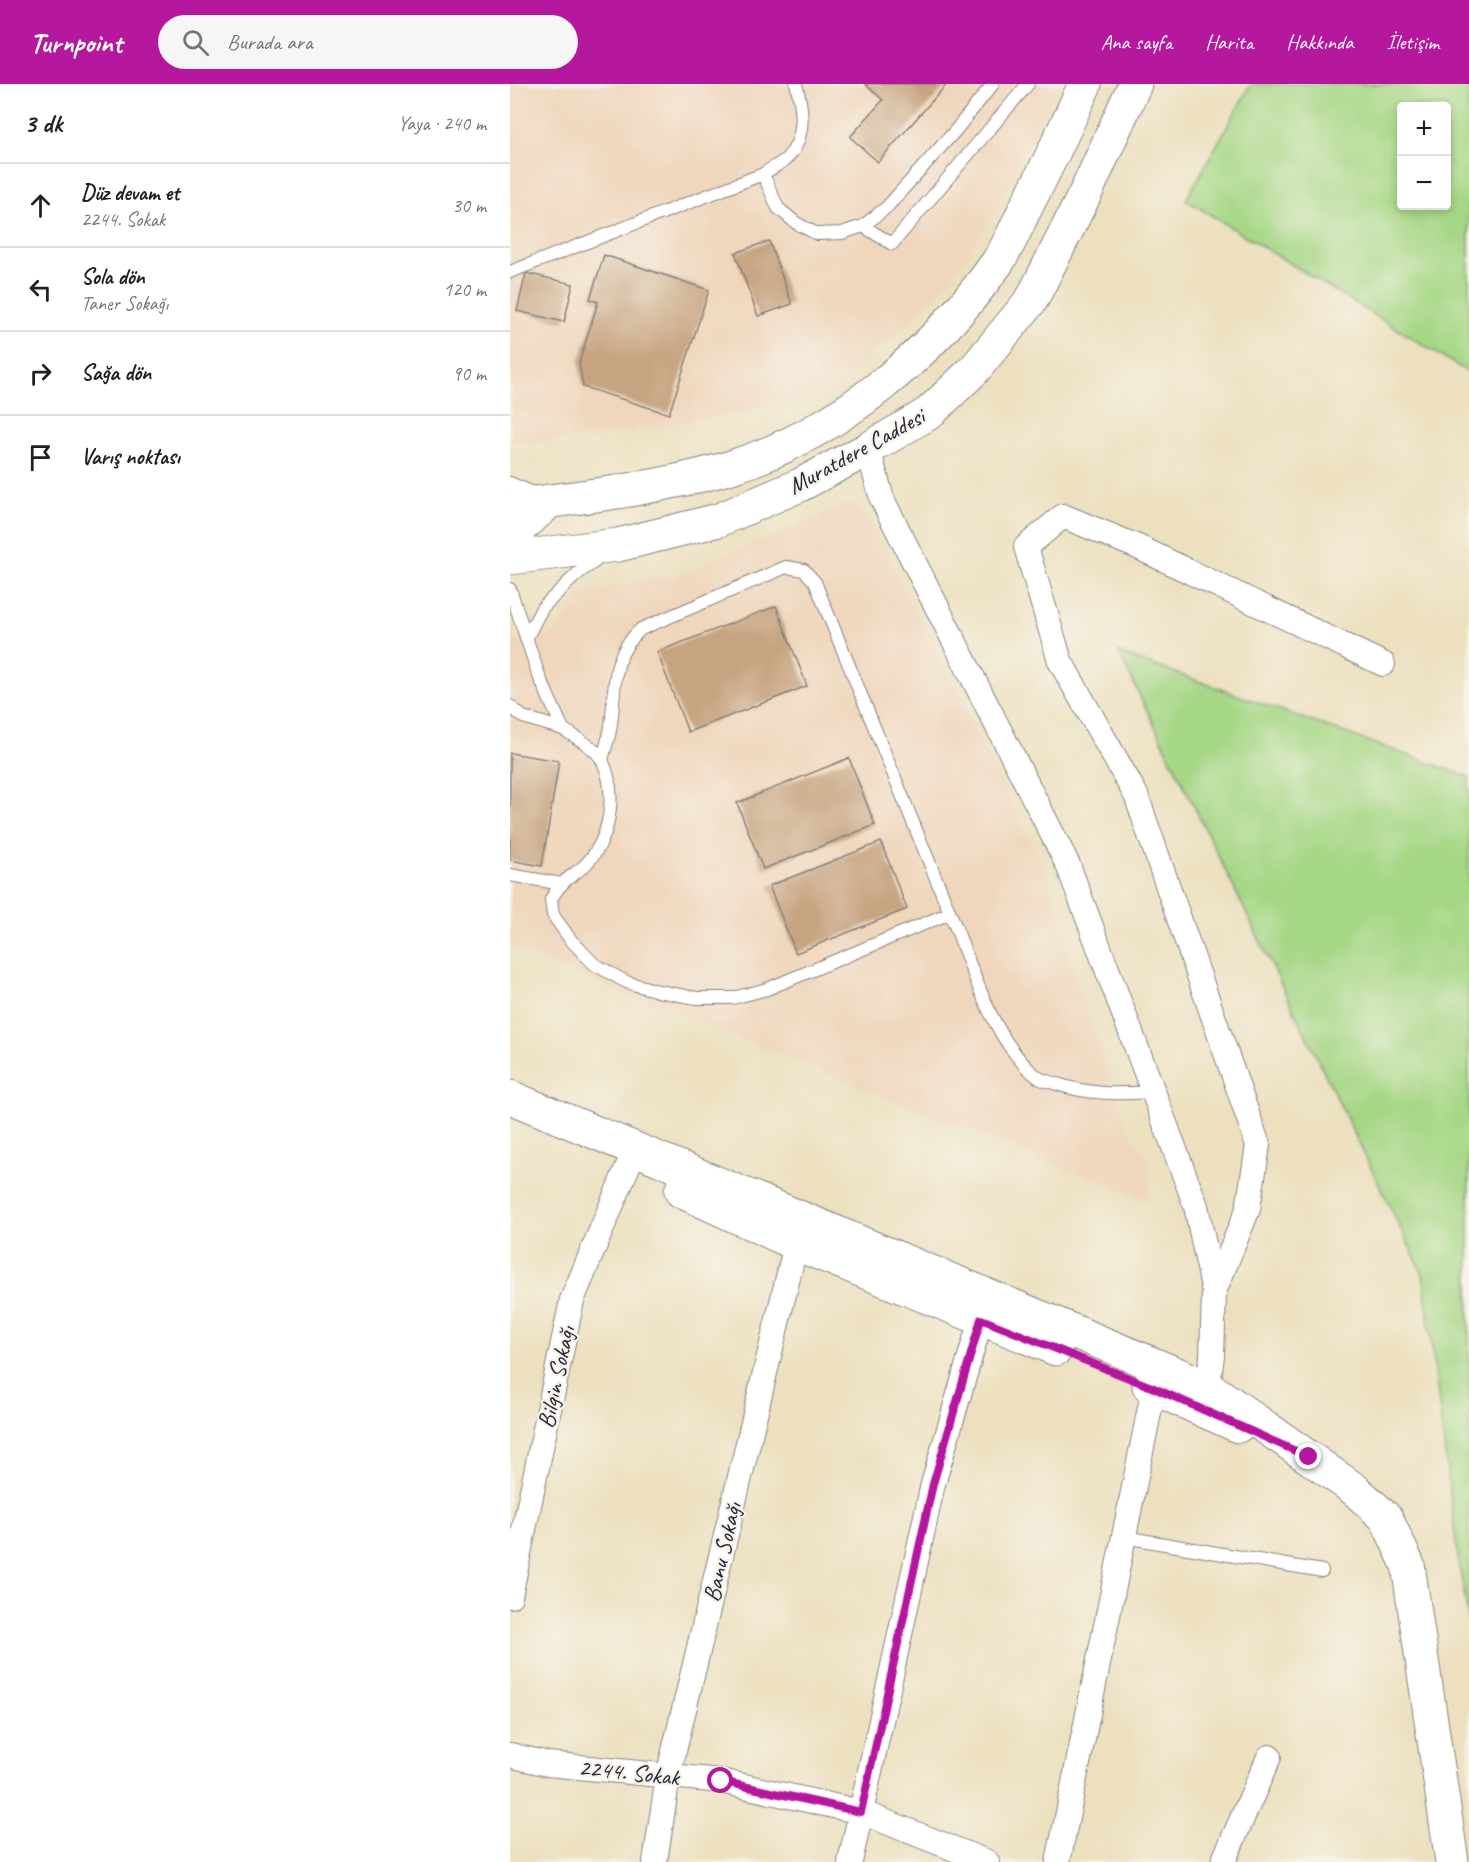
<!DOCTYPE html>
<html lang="tr">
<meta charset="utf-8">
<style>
body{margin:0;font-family:Caveat,sans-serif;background:#f6f6f6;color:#202124}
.controls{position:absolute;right:18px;top:18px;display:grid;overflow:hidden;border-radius:6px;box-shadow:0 3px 9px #0003}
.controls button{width:54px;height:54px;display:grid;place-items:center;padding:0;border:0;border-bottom:2px solid #e0e0e0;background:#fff;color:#202124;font:30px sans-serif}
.stop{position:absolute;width:18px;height:18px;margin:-14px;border:4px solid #b5179e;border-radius:50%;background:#fff}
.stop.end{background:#b5179e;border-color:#fff;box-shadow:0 2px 6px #0008}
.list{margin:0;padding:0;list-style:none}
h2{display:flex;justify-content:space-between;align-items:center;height:78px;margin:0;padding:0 24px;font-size:26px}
h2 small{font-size:20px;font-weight:400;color:#757577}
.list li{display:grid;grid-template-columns:39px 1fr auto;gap:18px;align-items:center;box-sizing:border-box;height:84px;padding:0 24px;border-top:2px solid #e0e0e0}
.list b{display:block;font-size:22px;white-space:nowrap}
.list p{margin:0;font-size:20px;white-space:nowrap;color:#757577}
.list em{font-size:20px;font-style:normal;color:#757577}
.icon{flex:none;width:33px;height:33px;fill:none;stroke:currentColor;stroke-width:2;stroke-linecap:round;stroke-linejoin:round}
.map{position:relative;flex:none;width:959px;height:1778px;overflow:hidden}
header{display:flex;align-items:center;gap:36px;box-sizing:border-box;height:84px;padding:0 30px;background:#b5179e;color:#fff}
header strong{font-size:28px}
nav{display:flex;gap:33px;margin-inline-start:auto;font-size:21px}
.search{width:420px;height:54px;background:#f6f6f6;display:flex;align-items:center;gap:15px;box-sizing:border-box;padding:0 21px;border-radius:33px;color:#757577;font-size:22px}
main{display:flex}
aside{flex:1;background:#fff}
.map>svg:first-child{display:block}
.built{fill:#efd6bc}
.green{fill:#a6d785;stroke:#647c60;stroke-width:1.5;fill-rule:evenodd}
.building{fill:#c7a481}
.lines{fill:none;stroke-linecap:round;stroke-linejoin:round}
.service-casing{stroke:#87817d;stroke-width:14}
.minor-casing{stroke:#87817d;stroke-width:26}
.secondary-casing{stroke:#87817d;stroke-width:35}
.service{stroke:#fff;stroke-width:12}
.minor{stroke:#fff;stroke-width:24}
.secondary{stroke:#fff;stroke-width:33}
.route{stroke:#b5179e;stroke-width:8}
.labels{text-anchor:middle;stroke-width:4.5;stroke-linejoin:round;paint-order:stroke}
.street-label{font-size:24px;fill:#22223b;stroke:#f7f3e8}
</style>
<header>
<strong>Turnpoint</strong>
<div class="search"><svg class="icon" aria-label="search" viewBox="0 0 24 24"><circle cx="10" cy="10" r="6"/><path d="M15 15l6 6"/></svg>Burada ara</div>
<nav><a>Ana sayfa</a><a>Harita</a><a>Hakkında</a><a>İletişim</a></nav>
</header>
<main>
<aside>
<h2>3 dk<small>Yaya · 240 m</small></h2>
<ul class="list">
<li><svg class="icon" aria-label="ahead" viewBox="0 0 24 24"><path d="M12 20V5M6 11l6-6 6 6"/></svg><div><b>Düz devam et</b><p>2244. Sokak</p></div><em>30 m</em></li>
<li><svg class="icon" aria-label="left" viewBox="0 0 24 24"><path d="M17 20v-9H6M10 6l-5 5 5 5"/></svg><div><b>Sola dön</b><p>Taner Sokağı</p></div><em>120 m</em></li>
<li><svg class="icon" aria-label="right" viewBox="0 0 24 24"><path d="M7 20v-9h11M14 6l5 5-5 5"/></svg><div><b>Sağa dön</b></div><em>90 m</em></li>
<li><svg class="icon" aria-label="arrive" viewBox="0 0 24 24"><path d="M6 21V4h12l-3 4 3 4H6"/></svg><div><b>Varış noktası</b></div></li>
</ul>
</aside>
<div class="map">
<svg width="959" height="1778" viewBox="0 0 959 1778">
<rect width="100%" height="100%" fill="#f7f3e8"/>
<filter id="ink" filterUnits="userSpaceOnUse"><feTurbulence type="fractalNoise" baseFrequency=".0167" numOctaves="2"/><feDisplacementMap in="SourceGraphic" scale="12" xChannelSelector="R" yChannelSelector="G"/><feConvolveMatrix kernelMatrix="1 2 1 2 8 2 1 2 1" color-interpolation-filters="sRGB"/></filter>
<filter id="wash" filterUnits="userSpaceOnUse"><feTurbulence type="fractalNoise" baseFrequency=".008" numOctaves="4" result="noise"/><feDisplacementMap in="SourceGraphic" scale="24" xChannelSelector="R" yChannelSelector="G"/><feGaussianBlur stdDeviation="1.35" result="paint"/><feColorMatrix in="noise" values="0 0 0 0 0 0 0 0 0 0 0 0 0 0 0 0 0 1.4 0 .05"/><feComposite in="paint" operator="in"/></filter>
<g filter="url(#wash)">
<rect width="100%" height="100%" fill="#ece0bf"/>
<path class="built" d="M0,0H549L485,128L441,195L387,252L318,302L248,325L81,354L9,359L0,353Z
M342,418L362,441L537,790L564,890L617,1044L638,1077L641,1119L0,863V559L46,549L67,513L109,501L172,490Z"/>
<path class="green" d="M741,0H959V289L676,116ZM936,22V122H892V22Z
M609,569L959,693V1540L947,1466L913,1190Z"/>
<g id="blocks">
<path class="building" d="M355,0H437L368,78L340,53L373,16Z
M259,157L282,220L248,232L225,169Z
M94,171L199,206L159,330L73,303L69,279L88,218L80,215Z
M16,189L63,200L54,238L7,227Z
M266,522L297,602L178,648L147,568Z
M0,669L49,677L32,782L0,776Z
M339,674L365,741L253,785L227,719Z
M371,758L397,825L286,869L259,802Z"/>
</g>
</g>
<g filter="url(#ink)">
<use href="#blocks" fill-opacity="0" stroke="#87817d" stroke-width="1.5"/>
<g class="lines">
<defs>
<path id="service" d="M253,90L268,124L286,139L307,150L332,149L353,142L377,123L445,47L483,0
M353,142L382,160L518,0
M0,188L253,90C260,85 269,81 276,75C297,55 293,25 286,0
M0,399L26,410
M0,505L29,592L53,645L13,633L0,622
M16,555L32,524L67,490L94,471
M53,645C66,654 86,663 93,678C107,709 101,753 77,779C70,787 59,792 52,800C48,804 44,810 41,815L43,831L60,855L84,880L116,898L148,907L186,914H223L257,905L440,829C462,881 482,959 529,994C534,997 541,998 547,1000C580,1011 608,1010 642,1008
M92,676C95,664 100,652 101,640C106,603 100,572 131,545L276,483L294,486L305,498L440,829
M0,791L52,800
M614,1453L812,1487"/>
<path id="minor" d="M358,365L372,415L558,781L686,1122L704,1208L702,1272L696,1317
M704,1208L738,1125L748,1061L626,711L550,577L516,463L553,432L628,463L873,580
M0,1512L62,1216L118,1082
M0,1671L38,1680L211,1697L351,1728L477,1778
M145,1778L158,1692L286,1160
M340,1778L423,1400L471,1235
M548,1778L644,1304
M713,1778L759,1673"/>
<path id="secondary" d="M0,422C73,413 147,405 218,384C327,351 422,270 487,179C498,163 506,144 514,127C536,85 556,43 575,0
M0,453L40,417
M0,474L108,461L209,436L290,401L358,365L419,329L464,286L522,215L577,106L625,0
M0,1013L698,1303L844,1405L876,1434L898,1481L942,1778
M171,1107L286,1160L546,1265
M639,1302L728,1342"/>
</defs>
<use href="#service" class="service-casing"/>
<use href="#minor" class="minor-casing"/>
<use href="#secondary" class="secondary-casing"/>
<use href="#service" class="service"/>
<use href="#minor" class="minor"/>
<use href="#secondary" class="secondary"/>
</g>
</g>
<g class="lines" filter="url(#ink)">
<path class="route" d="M211,1697L351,1728L423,1400L471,1235L644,1304L799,1373"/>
</g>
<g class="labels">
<g class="street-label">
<text transform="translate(346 367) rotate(-29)" y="8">Muratdere Caddesi</text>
<text transform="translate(46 1293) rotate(-78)" y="8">Bilgin Sokağı</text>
<text transform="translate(212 1468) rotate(-77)" y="8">Banu Sokağı</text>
<text transform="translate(119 1688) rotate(6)" y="8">2244. Sokak</text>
</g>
</g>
</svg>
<div class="controls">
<button>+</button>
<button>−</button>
</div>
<div class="stop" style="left:211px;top:1697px"></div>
<div class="stop end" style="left:799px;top:1373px"></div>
</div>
</main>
